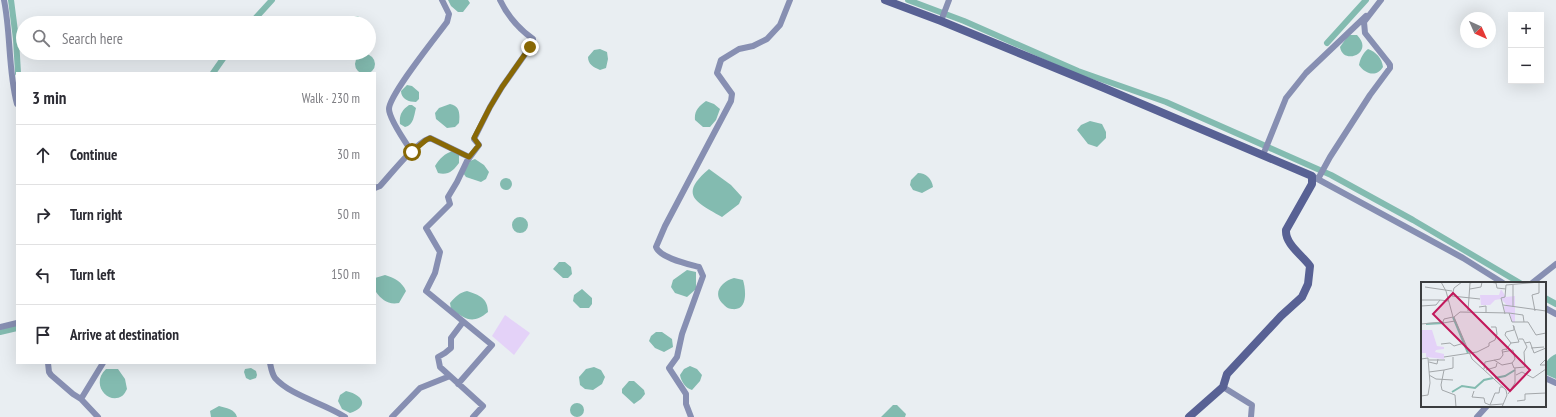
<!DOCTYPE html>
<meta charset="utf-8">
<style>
body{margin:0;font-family:"PT Sans Narrow",sans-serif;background:#f7f7f7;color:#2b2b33}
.controls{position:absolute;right:12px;top:12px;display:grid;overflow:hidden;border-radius:0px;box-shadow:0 4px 16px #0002}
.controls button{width:36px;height:36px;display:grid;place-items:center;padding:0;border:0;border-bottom:1px solid #e1e1e2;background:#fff;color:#2b2b33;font:20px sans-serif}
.compass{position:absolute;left:1460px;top:12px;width:36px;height:36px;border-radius:50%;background:#fff;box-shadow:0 4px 16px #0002;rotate:135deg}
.stop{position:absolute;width:12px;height:12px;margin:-9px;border:3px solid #886805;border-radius:50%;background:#fff}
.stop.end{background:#886805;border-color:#fff;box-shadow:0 1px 4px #0008}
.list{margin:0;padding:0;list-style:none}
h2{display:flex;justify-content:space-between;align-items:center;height:52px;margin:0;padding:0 16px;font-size:17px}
h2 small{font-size:13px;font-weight:400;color:#7c7c81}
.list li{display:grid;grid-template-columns:26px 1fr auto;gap:12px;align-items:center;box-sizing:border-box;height:60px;padding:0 16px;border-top:1px solid #e1e1e2}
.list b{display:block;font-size:15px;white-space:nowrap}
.list em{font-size:13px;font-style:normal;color:#7c7c81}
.icon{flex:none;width:22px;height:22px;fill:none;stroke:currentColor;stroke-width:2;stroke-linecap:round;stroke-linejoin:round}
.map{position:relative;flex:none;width:1556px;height:417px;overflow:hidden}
.search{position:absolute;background:#fff;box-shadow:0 4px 16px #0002;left:16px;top:16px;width:360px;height:44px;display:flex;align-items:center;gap:10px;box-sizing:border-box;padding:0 14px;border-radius:22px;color:#7c7c81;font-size:15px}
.panel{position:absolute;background:#fff;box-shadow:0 4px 16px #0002;left:16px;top:72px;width:360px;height:292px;border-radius:0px}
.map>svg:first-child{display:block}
.green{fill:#e4d2f8}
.water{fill:#83bbb0}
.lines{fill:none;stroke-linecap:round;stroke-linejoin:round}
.canal{stroke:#83bbb0;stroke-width:6}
.street{stroke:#878fb2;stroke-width:6}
.secondary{stroke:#586194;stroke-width:8}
.route{stroke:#886805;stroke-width:5}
.inset-river{fill:none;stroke:#83bbb0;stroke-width:2}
.inset-road{fill:none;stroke:#a3a7aa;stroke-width:1}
.view{fill:#c2185b;fill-opacity:0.15;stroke:#c2185b;stroke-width:2}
.inset-edge{fill:none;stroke:#3b3d3f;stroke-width:2}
</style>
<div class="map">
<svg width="1556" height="417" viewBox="0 0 1556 417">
<rect width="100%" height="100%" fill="#e9eef2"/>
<path class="green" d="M505,315L530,333L514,355L492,336Z"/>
<path class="water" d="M448,0H468L470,3L463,12H458L451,6Z
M349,16H358L365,23H339Z
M1350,35H1357C1375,53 1343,66 1340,47L1347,37Z
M600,49L607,52L608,59L606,68L600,70C593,67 588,64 588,57L594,50Z
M1368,49C1376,52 1382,58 1383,67C1377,77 1366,75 1359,65C1360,59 1363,53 1368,49Z
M355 64a10 10 0 1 1 20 0a10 10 0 1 1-20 0Z
M407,85L412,86L419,92V99L416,102C409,102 401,99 401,91Z
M706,101L714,104L720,109L716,120L710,127H703L695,120C694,111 699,106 706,101Z
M450,104C460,106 460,114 459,123L455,127L447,128L436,119L435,113L439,108Z
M409,105H412L416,108C414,115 414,125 405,127L400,124C399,115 402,110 409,105Z
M1090,121L1102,124L1106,132V138L1097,147L1088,144L1077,130L1081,125Z
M453,151L459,154V163C454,170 448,176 438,173L435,166C439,159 445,153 453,151Z
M475,159L484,165L489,172L486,179L481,182L466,177L463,173L470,161Z
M709,169L731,185L742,197L739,204L722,217C696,202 678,195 709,169Z
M918,173C926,173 932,179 933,187L922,193L913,190L910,185L911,180Z
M500 184a6 6 0 1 1 12 0a6 6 0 1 1-12 0Z
M512 225a8 8 0 1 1 16 0a8 8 0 1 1-16 0Z
M559,262H565L571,267L572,274L568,278H563L553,269Z
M687,270L696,272V289L687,297L675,293L671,287L673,280Z
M385,275C395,278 402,282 406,291L399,303C388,305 382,300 376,292L375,278Z
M734,278L743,280C746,290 748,311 732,309C728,309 725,306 722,303C712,292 723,281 734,278Z
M582,289L592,298V304L589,308H580L573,301L574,295Z
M467,291C479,295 488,298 488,312C472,325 466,319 451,309L450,303C456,296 459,293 467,291Z
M656,332H662L672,339L673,347L664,352L655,348L649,341L651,336Z
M1556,354V379L1547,375C1543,365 1546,359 1556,354Z
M690,366L697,369L702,375L700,381L692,390C685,388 681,381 680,375L684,369Z
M594,367L601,370L605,377L602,384L593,390L585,389L580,385L579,377L586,369Z
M251,368L256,371L257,375L256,378L250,380L246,378L244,372L245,369Z
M106,369H118L125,379L127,389C126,391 124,395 122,396C108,405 90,384 106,369Z
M629,381H634L644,390L645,394L641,399L634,404L622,393V389Z
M346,391C363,395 370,406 350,413L342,409L338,401L340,395Z
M570 410a7 7 0 1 1 14 0a7 7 0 1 1-14 0Z
M893,405H897L906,414L905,417H881Z
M219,406C226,408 235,409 237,417H211L210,411Z"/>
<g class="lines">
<path class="canal" d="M11,0L16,39L18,73
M908,0L964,21L1078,71L1166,102L1331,175L1413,220L1520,283
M251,23L272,0
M1327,43L1366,0
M213,73L227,53
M1545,298L1556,304
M0,332L17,328"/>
<path class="street" d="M4,0C11,35 8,70 17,104
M941,21L949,0
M412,152C406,143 389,119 389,109C389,95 436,37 447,22L449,14L442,0
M1263,155L1286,98L1306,73L1366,16
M1312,176L1463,258L1503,283
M1318,179L1330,157L1370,95L1390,68V65L1388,62L1365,33L1364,22L1381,0
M375,188L380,186C392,173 414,144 430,138L469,157
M1532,283L1556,264
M1545,308L1556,314
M0,327L17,323
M48,363L49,372L51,375L73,394L81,399
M270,363C271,368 272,374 275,378C291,396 324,403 345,417
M450,376L483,406L473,417
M1545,378L1556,383
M458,384L492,345L426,291L435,273L440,252L426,228L450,204L448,197L457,182L467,161L479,145L474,139L490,107L502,87L533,43V39C518,28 508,17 500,0
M1223,387L1252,405L1251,417
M98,417L81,399L103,363
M392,417L420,388L450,376L440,367L438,357L445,353L451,348V338L463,322
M691,417L686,404V394L669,368L677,357L682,334L703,276L699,267C688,264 660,258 656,247L665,226L731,101L732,94L717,73L721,60L739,49L753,46L767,39L780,25L790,0
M1477,417L1487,406"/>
<path class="secondary" d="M885,0L941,21L1104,88L1312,176V184L1286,230C1285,244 1302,255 1310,266L1308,284L1302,297L1281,316L1227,374L1223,387L1189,417"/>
</g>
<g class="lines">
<path class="route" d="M412,152L426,140L430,138L469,157L479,145L474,138L490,107L502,87L530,47"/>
</g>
<g transform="translate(1421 282)">
<rect width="125" height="125" fill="#e9eef2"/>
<path d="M80,7L85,15L94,14V40H91L89,31H84L83,25L85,22L80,17L74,18L69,23H60L59,13H78ZM0,48H11L16,64L23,65V67L15,68L14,70L23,72V77L5,75V71H0Z" fill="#e4d2f8"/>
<path class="inset-river" d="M32,35L47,71M5,42L23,41M74,96L84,94L94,88M31,110L41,104L54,106L63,98L72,96"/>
<path class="inset-road" d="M20,0L25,9L32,35M41,0L33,6L31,14L59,17M68,0L75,1L76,6L85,7M92,3V25M4,5L31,9M49,7L60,5L61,0M0,18H19M82,23L125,29M0,24L15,23L19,18L28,19M58,25L65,24V31M47,29L49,1L53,0M114,29L111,13L118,11V1M88,31L102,33L103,40M84,32L80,16L84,15L85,3L119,0M22,41L34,39M0,42L22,40L23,37L32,35M90,61L98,60L92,43M104,61L109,60L113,71L125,66M20,62L29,61L33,64L43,61M110,66L123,65M85,68L90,61L84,53L85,50L93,48V44M82,70L92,68L94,77L91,81M23,75L56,70L68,64V61L74,58L76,52L75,45H70M32,75V86L23,88L20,103L21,108L34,113L35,125M0,77L7,76L9,101L7,113L0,114M125,77L119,83H125M8,78H24M73,78L81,83L91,81L93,86L104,85L103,70L106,65L102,57H98M8,80L16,82L17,77M63,87L64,80L79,77L82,73L81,68L85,67M65,88L75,85L76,81M8,90L23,88M8,93L15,97L32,98M95,93L101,90L112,96L125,87M53,109L51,115L63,116L64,121L69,123L74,111H78L79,105H82M87,112L94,101V86M96,119L104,118V112L125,111M69,123L82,122M81,125L86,113L85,108L51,77L33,35L39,30L88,31L91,40H107L115,53L125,51"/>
<path class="view" d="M32,11L109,88L89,109L12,32Z"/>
<rect width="125" height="125" class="inset-edge"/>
</g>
</svg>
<div class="controls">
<button>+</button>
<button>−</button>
</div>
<svg class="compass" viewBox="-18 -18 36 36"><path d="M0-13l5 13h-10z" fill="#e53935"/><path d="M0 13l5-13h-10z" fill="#7c7c81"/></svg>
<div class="stop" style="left:412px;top:152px"></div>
<div class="stop end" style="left:530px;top:47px"></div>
<div class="search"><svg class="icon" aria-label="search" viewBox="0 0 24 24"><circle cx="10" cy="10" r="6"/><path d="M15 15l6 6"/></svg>Search here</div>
<section class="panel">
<h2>3 min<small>Walk · 230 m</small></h2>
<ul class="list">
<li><svg class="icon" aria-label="ahead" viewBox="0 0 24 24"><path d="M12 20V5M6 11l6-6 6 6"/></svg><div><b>Continue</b></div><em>30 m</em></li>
<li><svg class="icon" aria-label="right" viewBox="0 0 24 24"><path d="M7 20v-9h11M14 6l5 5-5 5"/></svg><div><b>Turn right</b></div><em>50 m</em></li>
<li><svg class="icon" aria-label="left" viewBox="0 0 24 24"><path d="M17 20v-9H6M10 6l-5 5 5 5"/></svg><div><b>Turn left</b></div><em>150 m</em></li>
<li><svg class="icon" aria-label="arrive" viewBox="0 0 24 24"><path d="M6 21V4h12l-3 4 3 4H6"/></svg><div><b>Arrive at destination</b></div></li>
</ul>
</section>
</div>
